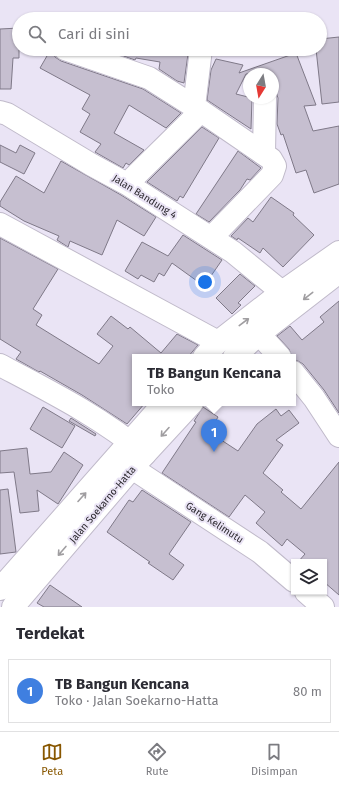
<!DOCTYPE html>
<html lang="id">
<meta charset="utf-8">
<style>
body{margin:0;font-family:"Fira Sans",sans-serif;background:#f2f2f3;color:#2b2b33}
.controls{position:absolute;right:12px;bottom:12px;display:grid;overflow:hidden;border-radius:0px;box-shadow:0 1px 3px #0004}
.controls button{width:36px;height:36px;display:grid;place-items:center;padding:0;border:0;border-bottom:1px solid #e1e1e2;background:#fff;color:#2b2b33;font:20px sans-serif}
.compass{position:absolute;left:243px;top:68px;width:36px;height:36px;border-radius:50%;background:#fff;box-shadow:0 1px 3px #0004;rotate:191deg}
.you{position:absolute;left:205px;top:282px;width:14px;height:14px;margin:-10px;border:3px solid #fff;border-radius:50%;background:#1a73e8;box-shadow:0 0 0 6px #1a73e833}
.badge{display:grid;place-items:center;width:26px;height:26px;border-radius:50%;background:#885700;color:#fff;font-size:13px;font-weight:700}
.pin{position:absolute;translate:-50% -33px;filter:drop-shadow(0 1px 2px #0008)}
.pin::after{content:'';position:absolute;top:21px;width:14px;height:12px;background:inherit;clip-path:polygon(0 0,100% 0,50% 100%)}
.popup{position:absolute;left:132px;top:354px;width:164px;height:52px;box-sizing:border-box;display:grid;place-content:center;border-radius:0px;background:#fff;filter:drop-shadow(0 1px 3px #0005);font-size:13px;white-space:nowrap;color:#7c7c81}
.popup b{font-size:15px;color:#2b2b33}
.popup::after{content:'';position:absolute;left:50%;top:100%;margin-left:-8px;border:8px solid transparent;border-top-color:#fff}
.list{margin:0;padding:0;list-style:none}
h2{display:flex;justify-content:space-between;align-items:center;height:52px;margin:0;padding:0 16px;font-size:17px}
h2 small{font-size:13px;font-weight:400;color:#7c7c81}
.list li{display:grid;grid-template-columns:26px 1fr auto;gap:12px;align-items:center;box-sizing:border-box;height:64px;margin:0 8px 8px;padding:0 8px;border:1px solid #e1e1e2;border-radius:0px}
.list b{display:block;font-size:15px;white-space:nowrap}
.list p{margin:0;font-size:13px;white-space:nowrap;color:#7c7c81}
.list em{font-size:13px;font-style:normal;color:#7c7c81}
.icon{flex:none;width:22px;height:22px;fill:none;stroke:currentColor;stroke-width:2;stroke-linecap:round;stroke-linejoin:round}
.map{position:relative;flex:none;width:339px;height:607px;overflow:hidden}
.search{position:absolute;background:#fff;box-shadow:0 1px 3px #0004;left:12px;right:12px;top:12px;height:44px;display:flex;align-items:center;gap:10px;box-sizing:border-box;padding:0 14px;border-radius:22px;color:#7c7c81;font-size:15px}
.sheet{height:124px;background:#fff}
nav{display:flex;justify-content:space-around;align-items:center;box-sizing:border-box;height:56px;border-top:1px solid #e1e1e2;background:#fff;font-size:11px;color:#7c7c81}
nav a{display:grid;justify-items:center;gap:2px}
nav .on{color:#885700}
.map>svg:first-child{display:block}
.building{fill:#c6bfd0;stroke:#7f7988}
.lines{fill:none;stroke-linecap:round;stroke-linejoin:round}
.minor-casing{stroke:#c0baca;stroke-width:24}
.major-casing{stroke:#c0baca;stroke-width:24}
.minor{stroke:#fff;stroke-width:22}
.major{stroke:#fff;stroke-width:22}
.oneway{stroke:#a09ea1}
.labels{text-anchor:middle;stroke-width:4;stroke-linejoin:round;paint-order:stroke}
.street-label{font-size:10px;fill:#2b282e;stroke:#eae4f5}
</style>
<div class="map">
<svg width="339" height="607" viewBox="0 0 339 607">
<rect width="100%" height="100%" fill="#eae4f5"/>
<path class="building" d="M19,28V58H13L11,89H0V29Z
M339,37V102L322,104L316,49H320V39Z
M51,49H53L55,57L61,61L143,89L181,113L166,128L129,105L114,133L144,150L129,165L126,163L123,168L95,152L101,144L80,132L90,114L82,109L90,95L40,68Z
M116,49H165L188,54L184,83L177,81L159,69L160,62L136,58L135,60L115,53Z
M296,53L316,105L304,106L313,131L339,126V184L314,193L306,170L296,173L283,134L281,135L277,124L278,98L276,92L273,89V74H246L236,94L252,98L251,129L207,100L211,70L216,59L243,65L239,73Z
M202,127L219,138L183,198L180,196L177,201L147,182Z
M0,145L16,153L20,145L35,153L24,174L0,162Z
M238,151L261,168L250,180L247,179L240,190L209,222L196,214Z
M61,161L121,195L156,217L144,236L117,220L102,255L70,241L68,247L57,240L59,236L24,221L0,206V202L16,176L44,193Z
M271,197L294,213L293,215L314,235L283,267L263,248L260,253L238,238L237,240L231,236L248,218L253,222Z
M183,235L222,260L204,286L172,263L164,276L159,273L154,282L141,275L138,279L125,271L142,242L168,256Z
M0,238L58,269L33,309L42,315L36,325L99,364L113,346L97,334L111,316L128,329L130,327L161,353L177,334L198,345L188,357H135V403H145L127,424L82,395L40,371L39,372L16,359L21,352L0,339Z
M240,274L255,286L238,303L241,305L232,314L216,298Z
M339,301V413L324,390L303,364L298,361L293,360L289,349L277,336L290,326L302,340L324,322L320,317Z
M43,407L75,426L62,448L30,429Z
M203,407L218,417L209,432L238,451L257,424L276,409L281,416L289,410L299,423L276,440L283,445L263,473L283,490L281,492L301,509L339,462V595L324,582V562H298L305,554L287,539L282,546L256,523L265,512L245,495L229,517L162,473L196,422L194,421Z
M71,418L96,434L95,436L69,421Z
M27,448L30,474L51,472L64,452L83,465L58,504L37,490L39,511L20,513L14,472L0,473V451Z
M8,489L16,552L0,554V490Z
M142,490L191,522L169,554L184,565L173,580L148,563L150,562L107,532L129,500L133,502Z
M50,585L82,607H44L37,603Z"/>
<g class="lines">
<defs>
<path id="minor" d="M65,49L149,78L201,111L271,159L275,166L272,175L211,238
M194,107L201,49
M0,112L7,114L92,165L127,184L233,252L282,292
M264,153L265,98
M127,184L201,111
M0,224L218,342
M259,334L280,357
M0,365C51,392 101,417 145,454
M293,372L314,398L339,436
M132,468L260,552L294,581
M306,592L323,607"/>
<path id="major" d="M204,357L218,342L282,292L339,252
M234,357L259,334L339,272
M0,589L164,403
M13,607L132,468L192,403"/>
</defs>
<use href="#minor" class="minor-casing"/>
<use href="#major" class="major-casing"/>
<use href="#minor" class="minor"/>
<use href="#major" class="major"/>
</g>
<defs><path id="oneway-shaft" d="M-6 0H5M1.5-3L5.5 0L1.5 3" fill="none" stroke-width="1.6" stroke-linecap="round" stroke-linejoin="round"/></defs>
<g class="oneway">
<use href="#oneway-shaft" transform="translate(308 296) rotate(142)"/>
<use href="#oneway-shaft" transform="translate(244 322) rotate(-37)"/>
<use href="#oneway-shaft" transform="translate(165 432) rotate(132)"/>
<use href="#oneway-shaft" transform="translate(82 497) rotate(-48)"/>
<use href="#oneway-shaft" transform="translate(62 551) rotate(131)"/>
</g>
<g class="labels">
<g class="street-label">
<text transform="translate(145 196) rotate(32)" y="4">Jalan Bandung 4</text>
<text transform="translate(102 504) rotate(-50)" y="4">Jalan Soekarno-Hatta</text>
<text transform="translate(215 522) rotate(33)" y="4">Gang Kelimutu</text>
</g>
</g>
</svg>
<div class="controls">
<button><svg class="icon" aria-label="layers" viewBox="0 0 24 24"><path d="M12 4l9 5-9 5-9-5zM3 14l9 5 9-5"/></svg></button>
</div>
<svg class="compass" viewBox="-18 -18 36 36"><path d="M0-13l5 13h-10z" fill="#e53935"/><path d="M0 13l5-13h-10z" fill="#7c7c81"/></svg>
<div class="you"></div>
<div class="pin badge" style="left:214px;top:452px;background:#3f7fe0">1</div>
<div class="popup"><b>TB Bangun Kencana</b>Toko</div>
<div class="search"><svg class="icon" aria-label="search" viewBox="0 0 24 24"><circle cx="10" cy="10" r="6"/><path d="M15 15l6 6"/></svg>Cari di sini</div>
</div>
<section class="sheet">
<h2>Terdekat<small></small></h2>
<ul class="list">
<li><span class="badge" style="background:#3f7fe0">1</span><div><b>TB Bangun Kencana</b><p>Toko · Jalan Soekarno-Hatta</p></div><em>80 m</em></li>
</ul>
</section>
<nav>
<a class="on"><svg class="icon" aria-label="map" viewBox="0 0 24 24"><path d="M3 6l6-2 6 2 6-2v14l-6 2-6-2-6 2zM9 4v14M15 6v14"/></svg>Peta</a>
<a><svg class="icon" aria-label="directions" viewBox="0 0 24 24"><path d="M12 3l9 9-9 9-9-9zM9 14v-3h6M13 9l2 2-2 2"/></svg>Rute</a>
<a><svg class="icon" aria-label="saved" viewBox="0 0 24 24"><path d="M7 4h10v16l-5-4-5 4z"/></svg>Disimpan</a>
</nav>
